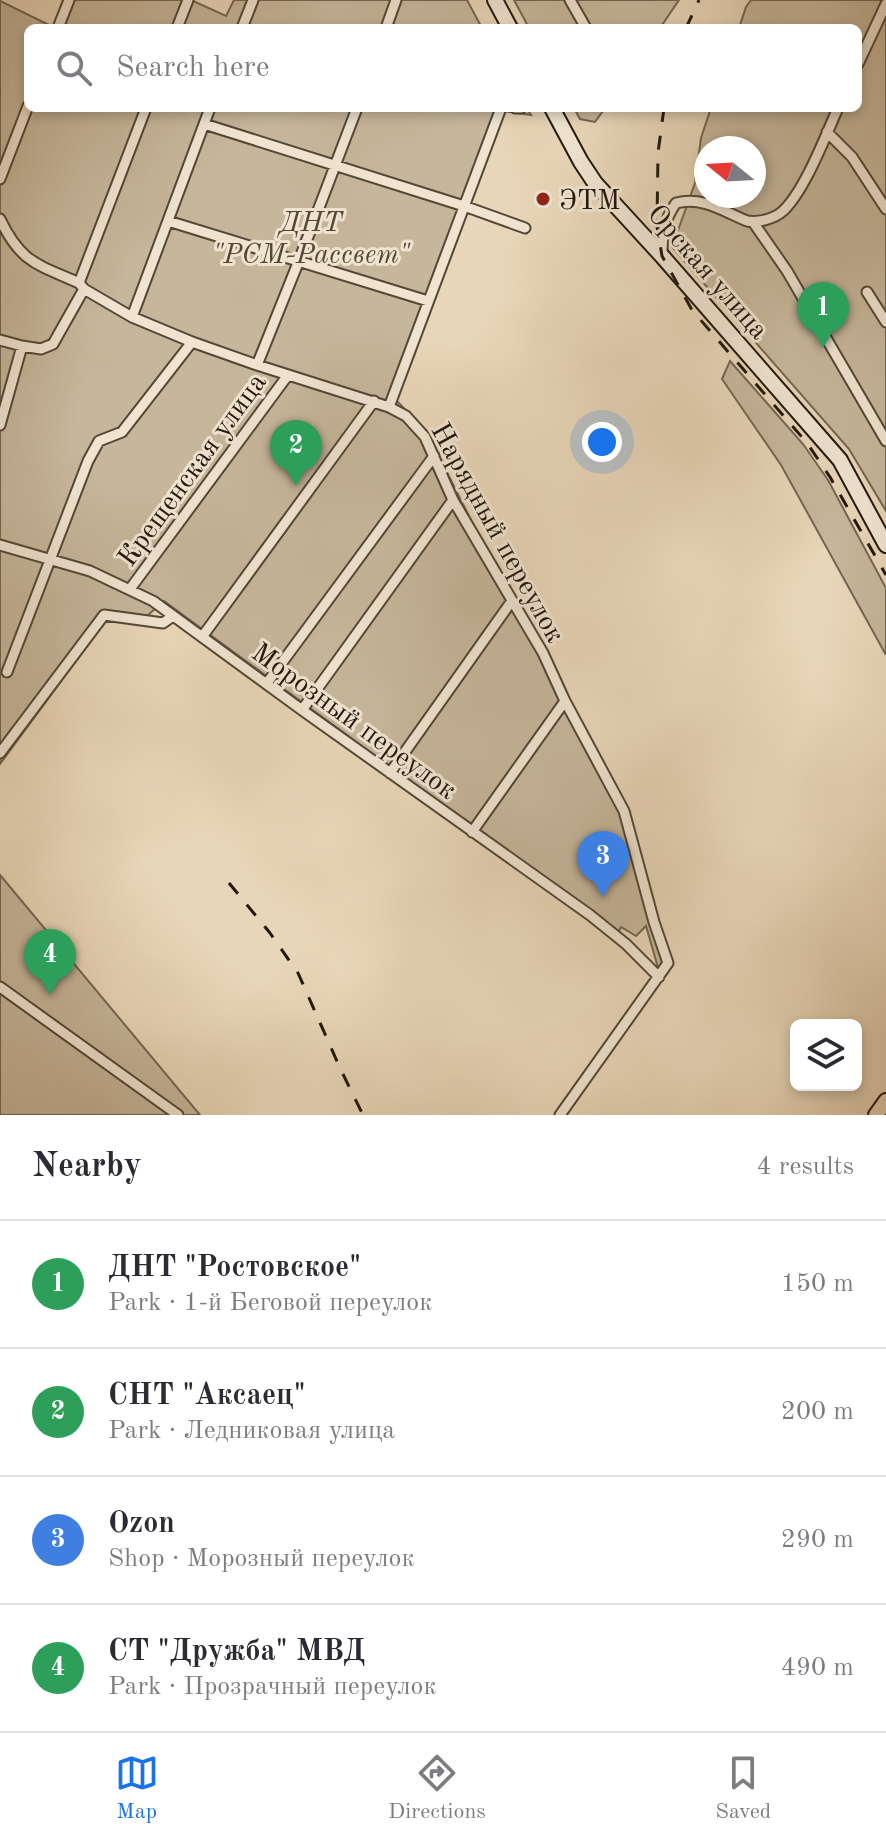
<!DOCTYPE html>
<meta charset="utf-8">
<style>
body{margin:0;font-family:"Old Standard TT",serif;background:#f2f2f3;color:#2b2b33}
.controls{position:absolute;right:24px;bottom:24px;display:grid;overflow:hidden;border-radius:12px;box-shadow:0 4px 12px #0003}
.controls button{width:72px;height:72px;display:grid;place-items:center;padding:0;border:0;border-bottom:2px solid #e1e1e2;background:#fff;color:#2b2b33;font:40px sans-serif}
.compass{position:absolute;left:694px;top:136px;width:72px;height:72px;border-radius:50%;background:#fff;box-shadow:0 4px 12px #0003;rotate:288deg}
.you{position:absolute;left:602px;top:442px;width:28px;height:28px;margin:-20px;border:6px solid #fff;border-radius:50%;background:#1a73e8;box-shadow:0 0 0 12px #1a73e833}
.badge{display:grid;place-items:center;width:52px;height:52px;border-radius:50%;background:#1a73e8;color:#fff;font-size:26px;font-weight:700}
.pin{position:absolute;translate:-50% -66px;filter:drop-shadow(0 2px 4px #0008)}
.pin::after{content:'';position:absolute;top:42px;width:28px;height:24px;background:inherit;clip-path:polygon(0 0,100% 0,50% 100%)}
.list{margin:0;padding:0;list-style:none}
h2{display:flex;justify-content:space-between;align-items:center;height:104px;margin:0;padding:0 32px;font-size:34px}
h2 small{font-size:26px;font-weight:400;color:#7c7c81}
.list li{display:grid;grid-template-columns:52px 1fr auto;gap:24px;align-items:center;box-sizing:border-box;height:128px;padding:0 32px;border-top:2px solid #e1e1e2}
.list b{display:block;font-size:30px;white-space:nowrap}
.list p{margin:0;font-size:26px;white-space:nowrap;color:#7c7c81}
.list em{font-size:26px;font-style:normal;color:#7c7c81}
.icon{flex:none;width:44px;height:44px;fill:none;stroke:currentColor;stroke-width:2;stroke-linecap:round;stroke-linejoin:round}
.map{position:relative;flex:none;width:886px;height:1115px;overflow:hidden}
.search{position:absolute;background:#fff;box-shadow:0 4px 12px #0003;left:24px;right:24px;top:24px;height:88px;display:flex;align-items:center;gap:20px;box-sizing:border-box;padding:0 28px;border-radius:12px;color:#7c7c81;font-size:30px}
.sheet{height:616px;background:#fff}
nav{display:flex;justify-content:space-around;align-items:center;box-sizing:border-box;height:112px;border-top:2px solid #e1e1e2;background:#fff;font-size:22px;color:#7c7c81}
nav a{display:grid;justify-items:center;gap:4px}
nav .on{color:#1a73e8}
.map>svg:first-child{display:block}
.green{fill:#c6b69b;stroke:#746653;stroke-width:2;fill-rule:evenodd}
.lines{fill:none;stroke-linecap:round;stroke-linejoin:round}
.street-casing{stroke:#534736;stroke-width:13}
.secondary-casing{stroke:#21170b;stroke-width:18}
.primary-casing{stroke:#21170b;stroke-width:18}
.street{stroke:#f0e4d1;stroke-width:9}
.secondary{stroke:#f0e4d1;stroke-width:14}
.primary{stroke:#e8d6b8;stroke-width:14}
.rail{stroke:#21170b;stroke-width:3;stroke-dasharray:14 14;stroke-linecap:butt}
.poi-dot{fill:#8f2418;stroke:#f0e4d1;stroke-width:3}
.labels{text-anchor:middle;stroke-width:6;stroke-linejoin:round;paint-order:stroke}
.poi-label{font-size:28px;fill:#21170b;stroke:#f0e4d1;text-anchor:start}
.park-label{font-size:28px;font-style:italic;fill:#534736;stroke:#f0e4d1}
.street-label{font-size:28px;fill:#21170b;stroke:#f0e4d1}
</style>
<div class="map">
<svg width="886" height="1115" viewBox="0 0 886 1115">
<rect width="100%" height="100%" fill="#e8d6b8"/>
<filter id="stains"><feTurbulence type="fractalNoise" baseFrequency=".0025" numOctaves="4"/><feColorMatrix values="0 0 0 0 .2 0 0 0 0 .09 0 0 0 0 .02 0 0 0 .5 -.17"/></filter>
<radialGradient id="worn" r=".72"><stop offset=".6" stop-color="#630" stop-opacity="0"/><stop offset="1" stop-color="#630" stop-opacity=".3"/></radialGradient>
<path class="green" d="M69,0H191L226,16L234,0H467L482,28H58Z
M514,0H679L660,28H529Z
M751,0H886V511L849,449L672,247L695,183L701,138L711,108H858V28H739L746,7ZM706,148H754V196H706Z
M0,1L55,28H28V108H527L531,115L496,110L439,260L394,398L426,431L512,601L609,775L666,963L659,971L646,926L636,936L621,927L618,934L164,601L148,615L107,619L0,764Z
M574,108H605L595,122L580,119Z
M730,361L803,444L828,480L886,588V655L781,465L722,379Z
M0,875L200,1115H0Z"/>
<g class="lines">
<defs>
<path id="street" d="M570,0L586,28
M58,28L69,0
M177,28L188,0
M242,28L253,0
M386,28L396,0
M858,64L886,4
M515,108H521
M204,124L464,206L525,228
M827,132L852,157L886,209
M0,179L28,106
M0,219C21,263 37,264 79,283L84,289L132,317L192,342L257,365L389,407L406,416L425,437L453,500L543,653L565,701L624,811L654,922L668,963L560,1115
M168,221L428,301
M753,222L787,271L886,441
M662,256C662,235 664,220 676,203C702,196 723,211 747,221C758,223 774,219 783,211C805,190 825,137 838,108
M79,283L146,108
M867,292L886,322
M132,317L210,108
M0,340L22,346
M257,365L298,263L357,108
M389,407L501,108
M0,425L22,346L41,349L53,344L84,289
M0,545L90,571L153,601L302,710L590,915L626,944L659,977
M130,589L288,375
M202,637L374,401
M7,672L88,461L99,441L122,432L192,342
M267,683L434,456
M302,710L453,500
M0,753L104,615L163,623L173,616
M390,773L511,602
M472,832L565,701
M0,987L178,1115"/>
<path id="secondary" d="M495,0L510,28
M552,108L581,162L595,183L662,256L840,460L886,545"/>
<path id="primary" d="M876,1115L886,1101"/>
</defs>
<use href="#street" class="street-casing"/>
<use href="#secondary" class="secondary-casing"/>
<use href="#primary" class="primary-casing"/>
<use href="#street" class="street"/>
<use href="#secondary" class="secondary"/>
<use href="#primary" class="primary"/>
<path class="rail" d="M686,28L699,0
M664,108L658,153L657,226L662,256L692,310L807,443L830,477L886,575
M229,883L270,933L298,973L340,1068L363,1115"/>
</g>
<circle class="poi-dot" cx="543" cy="199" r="8"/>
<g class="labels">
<g class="poi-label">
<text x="559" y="209">ЭТМ</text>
</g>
<g class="park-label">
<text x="311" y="231">ДНТ<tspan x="311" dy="32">"РСМ-Рассвет"</tspan></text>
</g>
<g class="street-label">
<text transform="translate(709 271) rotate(49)" y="10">Орская улица</text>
<text transform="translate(191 469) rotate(-54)" y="10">Крещенская улица</text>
<text transform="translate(499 532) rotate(61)" y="10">Нарядный переулок</text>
<text transform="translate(355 720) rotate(36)" y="10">Морозный переулок</text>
</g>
</g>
<rect width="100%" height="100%" filter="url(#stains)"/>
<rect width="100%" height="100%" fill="url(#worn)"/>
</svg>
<div class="controls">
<button><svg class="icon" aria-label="layers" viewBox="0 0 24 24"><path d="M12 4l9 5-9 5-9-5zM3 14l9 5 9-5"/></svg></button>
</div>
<svg class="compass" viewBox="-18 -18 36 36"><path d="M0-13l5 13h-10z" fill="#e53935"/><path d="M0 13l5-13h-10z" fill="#7c7c81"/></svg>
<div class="you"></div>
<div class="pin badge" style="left:823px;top:348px;background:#2e9e5b">1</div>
<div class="pin badge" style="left:296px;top:486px;background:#2e9e5b">2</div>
<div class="pin badge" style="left:603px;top:897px;background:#3f7fe0">3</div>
<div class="pin badge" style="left:50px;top:995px;background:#2e9e5b">4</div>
<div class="search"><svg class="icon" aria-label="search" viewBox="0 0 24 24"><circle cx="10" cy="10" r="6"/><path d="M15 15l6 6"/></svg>Search here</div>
</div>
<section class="sheet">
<h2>Nearby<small>4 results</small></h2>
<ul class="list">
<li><span class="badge" style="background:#2e9e5b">1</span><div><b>ДНТ &quot;Ростовское&quot;</b><p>Park · 1-й Беговой переулок</p></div><em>150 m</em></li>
<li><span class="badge" style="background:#2e9e5b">2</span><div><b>СНТ &quot;Аксаец&quot;</b><p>Park · Ледниковая улица</p></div><em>200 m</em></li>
<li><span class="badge" style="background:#3f7fe0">3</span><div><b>Ozon</b><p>Shop · Морозный переулок</p></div><em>290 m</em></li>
<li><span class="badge" style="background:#2e9e5b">4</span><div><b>СТ &quot;Дружба&quot; МВД</b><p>Park · Прозрачный переулок</p></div><em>490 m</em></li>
</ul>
</section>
<nav>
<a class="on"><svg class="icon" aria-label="map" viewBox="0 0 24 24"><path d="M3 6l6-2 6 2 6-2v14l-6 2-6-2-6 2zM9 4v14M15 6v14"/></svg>Map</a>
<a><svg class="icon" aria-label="directions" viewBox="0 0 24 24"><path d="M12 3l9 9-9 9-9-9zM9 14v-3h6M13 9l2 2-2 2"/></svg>Directions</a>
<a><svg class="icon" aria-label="saved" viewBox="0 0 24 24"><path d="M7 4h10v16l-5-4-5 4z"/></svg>Saved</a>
</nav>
